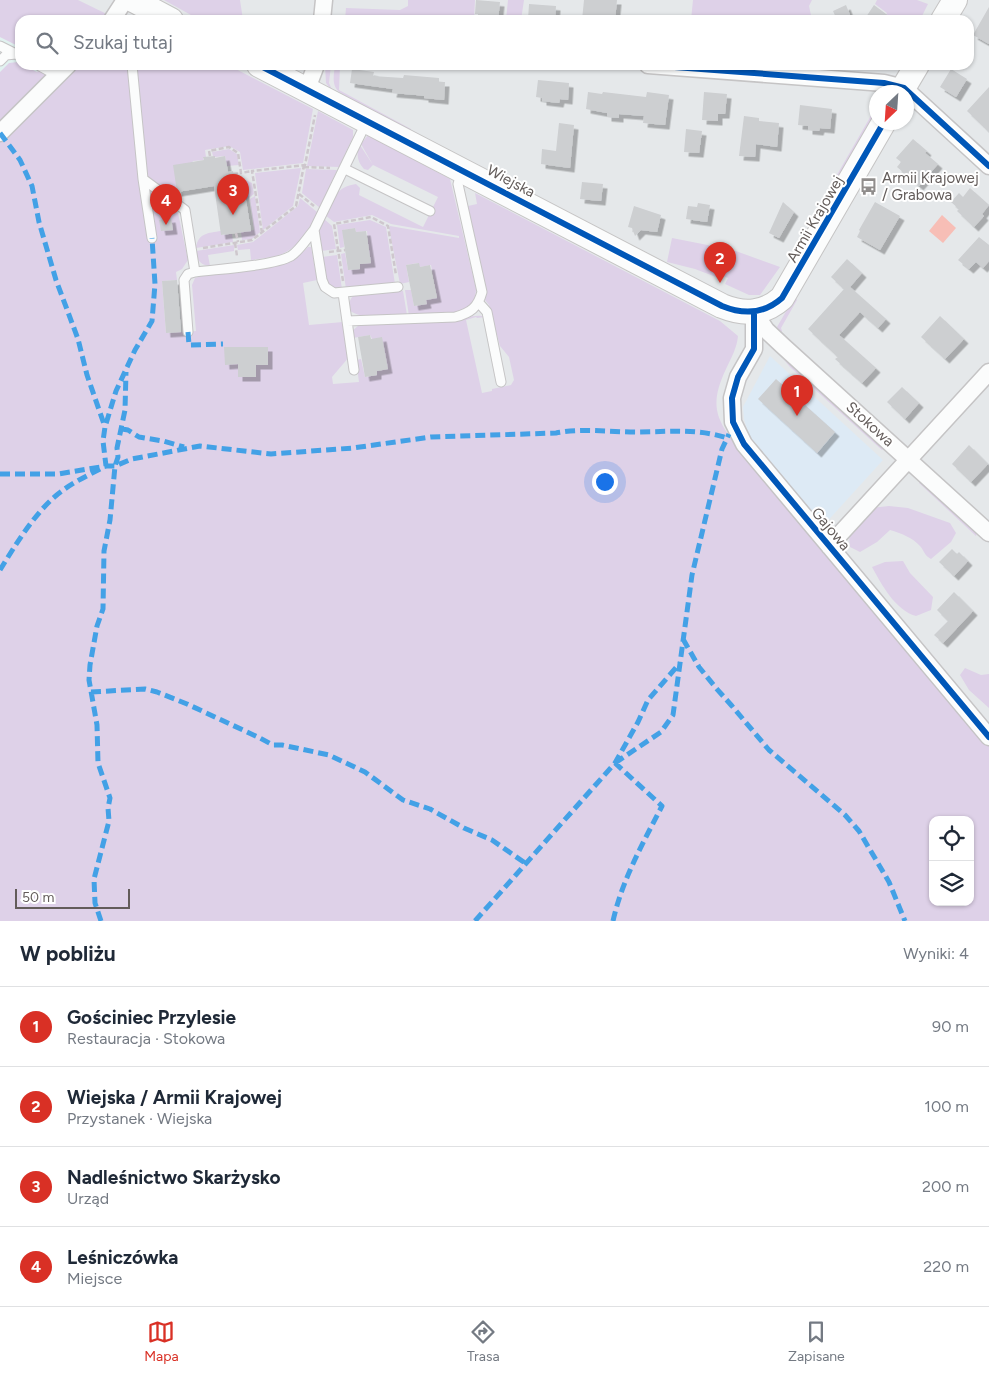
<!DOCTYPE html>
<html lang="pl">
<meta charset="utf-8">
<style>
body{margin:0;font-family:Figtree,sans-serif;background:#f6f6f7;color:#1f2937}
.controls{position:absolute;right:15px;bottom:15px;display:grid;overflow:hidden;border-radius:10px;box-shadow:0 1px 4px #0004}
.controls button{width:45px;height:45px;display:grid;place-items:center;padding:0;border:0;border-bottom:1px solid #e0e1e3;background:#fff;color:#1f2937;font:25px sans-serif}
.compass{position:absolute;left:869px;top:85px;width:45px;height:45px;border-radius:50%;background:#fff;box-shadow:0 1px 4px #0004;rotate:205deg}
.scale{position:absolute;left:15px;bottom:12px;width:115px;box-sizing:border-box;padding-left:5px;border:2px solid #635c5a;border-top:0;font-size:14px;line-height:18px;white-space:nowrap;color:#635c5a;-webkit-text-stroke:4px #fff;paint-order:stroke}
.you{position:absolute;left:604px;top:481px;width:18px;height:18px;margin:-12px;border:4px solid #fff;border-radius:50%;background:#1a73e8;box-shadow:0 0 0 8px #1a73e833}
.badge{display:grid;place-items:center;width:32px;height:32px;border-radius:50%;background:#d93025;color:#fff;font-size:16px;font-weight:700}
.pin{position:absolute;translate:-50% -41px;filter:drop-shadow(0 1px 2px #0008)}
.pin::after{content:'';position:absolute;top:26px;width:18px;height:15px;background:inherit;clip-path:polygon(0 0,100% 0,50% 100%)}
.list{margin:0;padding:0;list-style:none}
h2{display:flex;justify-content:space-between;align-items:center;height:65px;margin:0;padding:0 20px;font-size:21px}
h2 small{font-size:16px;font-weight:400;color:#747a83}
.list li{display:grid;grid-template-columns:32px 1fr auto;gap:15px;align-items:center;box-sizing:border-box;height:80px;padding:0 20px;border-top:1px solid #e0e1e3}
.list b{display:block;font-size:19px;white-space:nowrap}
.list p{margin:0;font-size:16px;white-space:nowrap;color:#747a83}
.list em{font-size:16px;font-style:normal;color:#747a83}
.icon{flex:none;width:28px;height:28px;fill:none;stroke:currentColor;stroke-width:2;stroke-linecap:round;stroke-linejoin:round}
.map{position:relative;flex:none;width:989px;height:921px;overflow:hidden}
.search{position:absolute;background:#fff;box-shadow:0 1px 4px #0004;left:15px;right:15px;top:15px;height:55px;display:flex;align-items:center;gap:12px;box-sizing:border-box;padding:0 18px;border-radius:15px;color:#747a83;font-size:19px}
.sheet{height:385px;background:#fff}
nav{display:flex;justify-content:space-around;align-items:center;box-sizing:border-box;height:70px;border-top:1px solid #e0e1e3;background:#fff;font-size:14px;color:#747a83}
nav a{display:grid;justify-items:center;gap:2px}
nav .on{color:#d93025}
.map>svg:first-child{display:block}
.commercial{fill:#ddeaf5}
.medical{fill:#e1f2f0}
.green{fill:#ded1e8;fill-rule:evenodd}
.water{fill:#f7beb6}
.building{fill:#cdcfd1;filter:url(#shadow)}
.lines{fill:none;stroke-linecap:round;stroke-linejoin:round}
.lane-casing{stroke:#c5c4c5;stroke-width:11}
.street-casing{stroke:#c5c4c5;stroke-width:19}
.secondary-casing{stroke:#c5c4c4;stroke-width:26}
.path{stroke:#cec7cd;stroke-width:2.5;stroke-dasharray:5 2.5;stroke-linecap:butt}
.lane{stroke:#fbfcfc;stroke-width:9}
.street{stroke:#fbfcfc;stroke-width:16}
.secondary{stroke:#fbfcfc;stroke-width:24}
.quiet{stroke:#43a1e6;stroke-width:5;stroke-dasharray:10 5;stroke-linecap:butt}
.cycleway-casing{stroke:#fff;stroke-width:9}
.cycleway{stroke:#0057b8;stroke-width:6}
.labels{text-anchor:middle;stroke-width:4;stroke-linejoin:round;paint-order:stroke}
.poi-label{font-size:15px;fill:#635c5a;stroke:#fff;text-anchor:start}
.street-label{font-size:15px;fill:#635c5a;stroke:#fff}
</style>
<div class="map">
<svg width="989" height="921" viewBox="0 0 989 921">
<defs>
<filter id="shadow"><feDropShadow dx="4.5" dy="4.5" stdDeviation="0" flood-color="#0004"/></filter>
</defs>
<rect width="100%" height="100%" fill="#e5e8ea"/>
<path class="commercial" d="M770,356L883,460L823,526L750,438L744,419L743,407Z"/>
<path class="medical" d="M0,37L20,47V65H44L0,108Z"/>
<path class="green" d="M0,0H78L119,20H20V47L0,37Z
M164,0H240L243,20H200Z
M408,0H475L474,20H345L346,8L400,10L408,6Z
M508,0H524L521,20H506Z
M693,0H812L809,6L812,20H691Z
M877,0H917L928,4L920,20H884L887,13L875,4Z
M18,62L20,65H23L37,72L44,65H228L313,109L303,163L243,170L240,152L229,146L205,150L206,157L203,158L204,160L193,161L177,192H172L159,185L153,194L169,204L178,213L188,260L182,269L176,272L177,280L162,281L166,333L196,331L192,285L195,278C231,267 282,277 308,247H311L317,280L303,283L309,325L343,322L349,357L332,377L333,384L359,382L356,360L361,359L365,377L377,375V371L388,369L370,335L353,338L351,332L359,325C391,324 424,323 456,320C466,319 476,313 485,317L477,318L476,317L466,320L482,393L492,391V389L511,385L514,380L509,357L500,346L489,305L485,300L487,292L468,206L477,204L475,193L720,321L738,336C737,348 731,358 726,369C706,411 720,423 744,456L989,741V921H0V72L9,63ZM933,820H970V902H933Z
M325,65H331L329,83L334,94L326,83Z
M335,65H340L339,90L411,129V134L346,100L347,97C331,89 333,81 335,65Z
M820,65H895L886,70Z
M876,107V118L838,182L834,180Z
M318,111L353,130V137L339,167L307,166Z
M368,135L450,179L476,289C475,321 432,314 409,316L405,290H411L414,306L426,304V300L437,297L431,265L420,267L418,263L406,265L409,282L400,284L389,228L390,226L459,238V236L391,224L372,215L334,222L325,215C334,198 336,187 356,184L360,188L359,195L423,227L438,197L373,165L361,144Z
M360,145L373,165L368,170L364,169C357,161 356,154 360,145Z
M229,149L237,154L239,165L227,166L225,156L215,157L213,156L212,152Z
M301,168L293,206L263,230L255,173Z
M306,169L337,170L320,208L302,193Z
M243,179L252,183L254,194L246,200Z
M255,196L260,232L252,239L242,240L241,232L254,230L250,199Z
M300,198L317,212C310,228 299,247 282,254C273,258 261,258 251,260L250,249L238,250L237,245L253,242L298,206Z
M323,218L332,226L336,249L321,251L319,230Z
M370,220L386,227L395,284L346,289L341,254L345,253L348,270L360,269V264L370,263L367,231L356,232L355,228L343,230L344,247L340,248L337,225Z
M221,231V235L232,234L233,242L196,248C198,233 208,233 221,231Z
M672,238L733,250L780,267L760,295H749L725,284L728,278L718,274L716,277L695,269L667,262Z
M234,245V251L208,255L210,266C200,265 197,260 196,251Z
M337,255L342,289L334,290L325,282L322,257Z
M403,291L407,315C390,316 364,321 349,310C348,304 350,299 354,295Z
M795,296L797,300L781,328L782,331L781,333L777,327Z
M777,351L885,447L882,450L790,367Z
M921,481L977,532L976,536L919,483Z
M889,506L908,508L950,523L956,533L951,542L931,559C924,555 925,552 920,546C913,538 901,533 890,530L877,542L860,552L850,547L849,535L871,508Z
M903,561L910,573L933,597L931,610L916,616C895,610 882,585 872,567L885,562Z
M965,668L981,675L989,674V708L969,690L960,675Z"/>
<path class="water" d="M942,215L956,228L943,243L929,231Z"/>
<path class="building" d="M476,0L500,2L498,20H478V14H475Z
M584,0H617L615,20H582Z
M529,4L556,6L555,20H528Z
M846,5L852,20H837L833,11Z
M874,5L894,20H864Z
M989,7V44L973,35Z
M352,69L374,72L373,76L403,78L404,75L439,78V82H445L444,100L424,98V96L416,95L392,93L393,89L350,83Z
M951,69L967,79L956,97L940,87Z
M538,80L569,83L568,100L560,99L559,103L542,101V98L536,97Z
M989,87V132L967,111Z
M588,92L602,94L603,92L646,97L647,92L669,95L665,125L643,123L644,116L619,114V118L607,117V113L586,109Z
M704,92L727,94L725,114H718V121L702,120Z
M800,105L832,109L830,129L820,128L819,131L808,130V126L798,125Z
M744,116L759,118V121L779,123L777,147L756,144L755,157L739,156Z
M559,123L574,125L570,168L541,164L542,149L556,151Z
M686,129L702,131L699,153L684,152Z
M913,139L927,151L925,153L938,164L919,186L897,167L901,162L896,158Z
M215,156V158L225,156L228,172L233,171L235,183L243,182L251,231L221,235L214,186L177,192L173,165L192,162L204,160L203,157Z
M582,182L603,184L601,201L580,199Z
M970,188L989,205L982,214L984,216L974,227L957,211L959,209L951,202L959,193L963,197Z
M783,202L794,212L779,238L769,233Z
M875,202L900,216L880,250L857,237L860,231L859,230Z
M698,203L710,205L707,222L686,219L688,206L697,207Z
M634,206L661,215L657,232L641,230L635,236L632,228L628,227Z
M171,218L173,230L161,231L159,220Z
M355,228L356,232L366,231L371,263L360,264V269L348,270L342,230Z
M979,237L989,245V261L983,268L976,262L969,269L958,260Z
M847,259L862,273L850,287L886,319L878,328L860,312L839,335L876,368L862,383L835,359L838,357L808,329L844,289L831,277Z
M419,263L420,267L430,265L437,298L426,300L427,304L414,306L406,265Z
M177,280L181,332L166,333L162,281Z
M940,316L964,339L945,359L921,337Z
M370,335L371,339L382,337L388,369L377,371V375L365,377L358,337Z
M224,347H268V365H256V377H238V364L225,365Z
M776,379L835,432L817,453L758,399Z
M902,387L919,403L905,419L887,402Z
M969,445L988,464L971,482L952,464Z
M952,549L957,554L959,552L968,561L954,576L939,562Z
M954,592L973,611L943,643L934,635L948,621L937,610Z"/>
<g class="lines">
<defs>
<path id="lane" d="M0,46L16,54
M0,61L6,55L16,54L20,56
M38,65L58,76
M132,65L143,179L152,238
M366,123L314,230L322,280L325,287L334,293L398,287
M345,169L430,211
M143,179L185,210L195,272C218,269 273,266 291,256C300,250 307,238 314,230
M343,293L354,370
M479,303L487,312L501,382
M347,321L455,317C471,313 478,307 482,292L458,184L462,171
M188,332L184,280L188,274L195,272"/>
<path id="street" d="M112,20L125,0
M322,20L324,0
M648,65L884,83L904,88L989,166
M307,89L316,65
M0,133L68,65
M754,312V349L738,377L732,398L733,422L744,444L989,737
M754,312L766,330L783,346L989,533
M829,546L989,372"/>
<path id="secondary" d="M133,0L171,20
M943,20L955,0
M259,65L722,306C744,315 764,314 782,298L884,122
M901,92L917,65"/>
</defs>
<use href="#lane" class="lane-casing"/>
<use href="#street" class="street-casing"/>
<use href="#secondary" class="secondary-casing"/>
<path class="path" d="M210,156L209,151L229,147L238,153L241,173L252,171
M304,167L330,168
M233,174L241,173
M299,194L314,206
M236,233L238,242
M262,233L252,171L305,165L315,115
M235,243L237,256
M203,248L252,240L296,206L304,165
M329,252L345,250
M343,281L334,224L371,217L388,226L396,275"/>
<use href="#lane" class="lane"/>
<use href="#street" class="street"/>
<use href="#secondary" class="secondary"/>
<path class="quiet" d="M0,133L20,160L32,186L39,222L56,280L78,339L87,375L105,427
M188,332L189,345L223,344
M122,429L128,430L139,437L163,441L184,447
M0,474H58L106,466H115L132,459L200,446L271,454L353,448L431,437L556,433C582,428 609,432 636,432C667,432 697,428 727,438
M0,570C16,544 37,509 62,491C75,481 91,474 106,466L103,441L105,427L116,391L135,350L152,321L155,284L152,238
M683,639L699,667L716,688L732,706L769,750L845,815L859,831L889,882L905,921
M91,692L145,689L157,692L187,704L260,738L273,745H282L329,755L365,772L403,800L430,809L464,828L492,840L525,863
M615,763L661,732L673,715L692,575L722,449L729,434
M101,921L95,903L94,879L109,821L108,808L110,798L98,763L97,725L89,680L90,665L97,626L103,609L104,551L110,520L115,466L118,457L117,448L125,410L126,372
M475,921L615,763L638,722L648,700L680,663
M613,921C622,880 643,843 662,806L615,763"/>
<defs>
<path id="cycleway" d="M259,65L722,306C744,315 764,314 782,298L884,122
M648,65L884,83L904,88L989,166
M754,312V349L738,377L732,398L733,422L744,444L989,737"/>
</defs>
<use href="#cycleway" class="cycleway-casing"/>
<use href="#cycleway" class="cycleway"/>
</g>
<defs>
<symbol id="bus-bare" viewBox="-9 -9 18 18"><path d="M-5-6H5V4H4V6H2V4H-2V6H-4V4H-5ZM-3.5-4V0h7V-4ZM-3.5 1.2v1.5H-2V1.2ZM2 1.2v1.5H3.5V1.2Z" fill="#908d8c" stroke="#fff" stroke-width="2.5" paint-order="stroke"/></symbol>
</defs>
<g fill-rule="evenodd">
<use href="#bus-bare" x="856" y="174" width="25" height="25"/>
</g>
<g class="labels">
<g class="poi-label">
<text x="882" y="183">Armii Krajowej<tspan x="882" dy="17">/ Grabowa</tspan></text>
</g>
<g class="street-label">
<text transform="translate(511 181) rotate(28)" y="5">Wiejska</text>
<text transform="translate(815 219) rotate(-60)" y="5">Armii Krajowej</text>
<text transform="translate(870 424) rotate(42)" y="5">Stokowa</text>
<text transform="translate(831 529) rotate(50)" y="5">Gajowa</text>
</g>
</g>
</svg>
<div class="controls">
<button><svg class="icon" aria-label="locate" viewBox="0 0 24 24"><circle cx="12" cy="12" r="6"/><path d="M12 2v4M12 18v4M2 12h4M18 12h4"/></svg></button>
<button><svg class="icon" aria-label="layers" viewBox="0 0 24 24"><path d="M12 4l9 5-9 5-9-5zM3 14l9 5 9-5"/></svg></button>
</div>
<svg class="compass" viewBox="-18 -18 36 36"><path d="M0-13l5 13h-10z" fill="#e53935"/><path d="M0 13l5-13h-10z" fill="#747a83"/></svg>
<div class="scale">50 m</div>
<div class="you"></div>
<div class="pin badge" style="left:797px;top:416px">1</div>
<div class="pin badge" style="left:720px;top:283px">2</div>
<div class="pin badge" style="left:233px;top:215px">3</div>
<div class="pin badge" style="left:166px;top:225px">4</div>
<div class="search"><svg class="icon" aria-label="search" viewBox="0 0 24 24"><circle cx="10" cy="10" r="6"/><path d="M15 15l6 6"/></svg>Szukaj tutaj</div>
</div>
<section class="sheet">
<h2>W pobliżu<small>Wyniki: 4</small></h2>
<ul class="list">
<li><span class="badge">1</span><div><b>Gościniec Przylesie</b><p>Restauracja · Stokowa</p></div><em>90 m</em></li>
<li><span class="badge">2</span><div><b>Wiejska / Armii Krajowej</b><p>Przystanek · Wiejska</p></div><em>100 m</em></li>
<li><span class="badge">3</span><div><b>Nadleśnictwo Skarżysko</b><p>Urząd</p></div><em>200 m</em></li>
<li><span class="badge">4</span><div><b>Leśniczówka</b><p>Miejsce</p></div><em>220 m</em></li>
</ul>
</section>
<nav>
<a class="on"><svg class="icon" aria-label="map" viewBox="0 0 24 24"><path d="M3 6l6-2 6 2 6-2v14l-6 2-6-2-6 2zM9 4v14M15 6v14"/></svg>Mapa</a>
<a><svg class="icon" aria-label="directions" viewBox="0 0 24 24"><path d="M12 3l9 9-9 9-9-9zM9 14v-3h6M13 9l2 2-2 2"/></svg>Trasa</a>
<a><svg class="icon" aria-label="saved" viewBox="0 0 24 24"><path d="M7 4h10v16l-5-4-5 4z"/></svg>Zapisane</a>
</nav>
